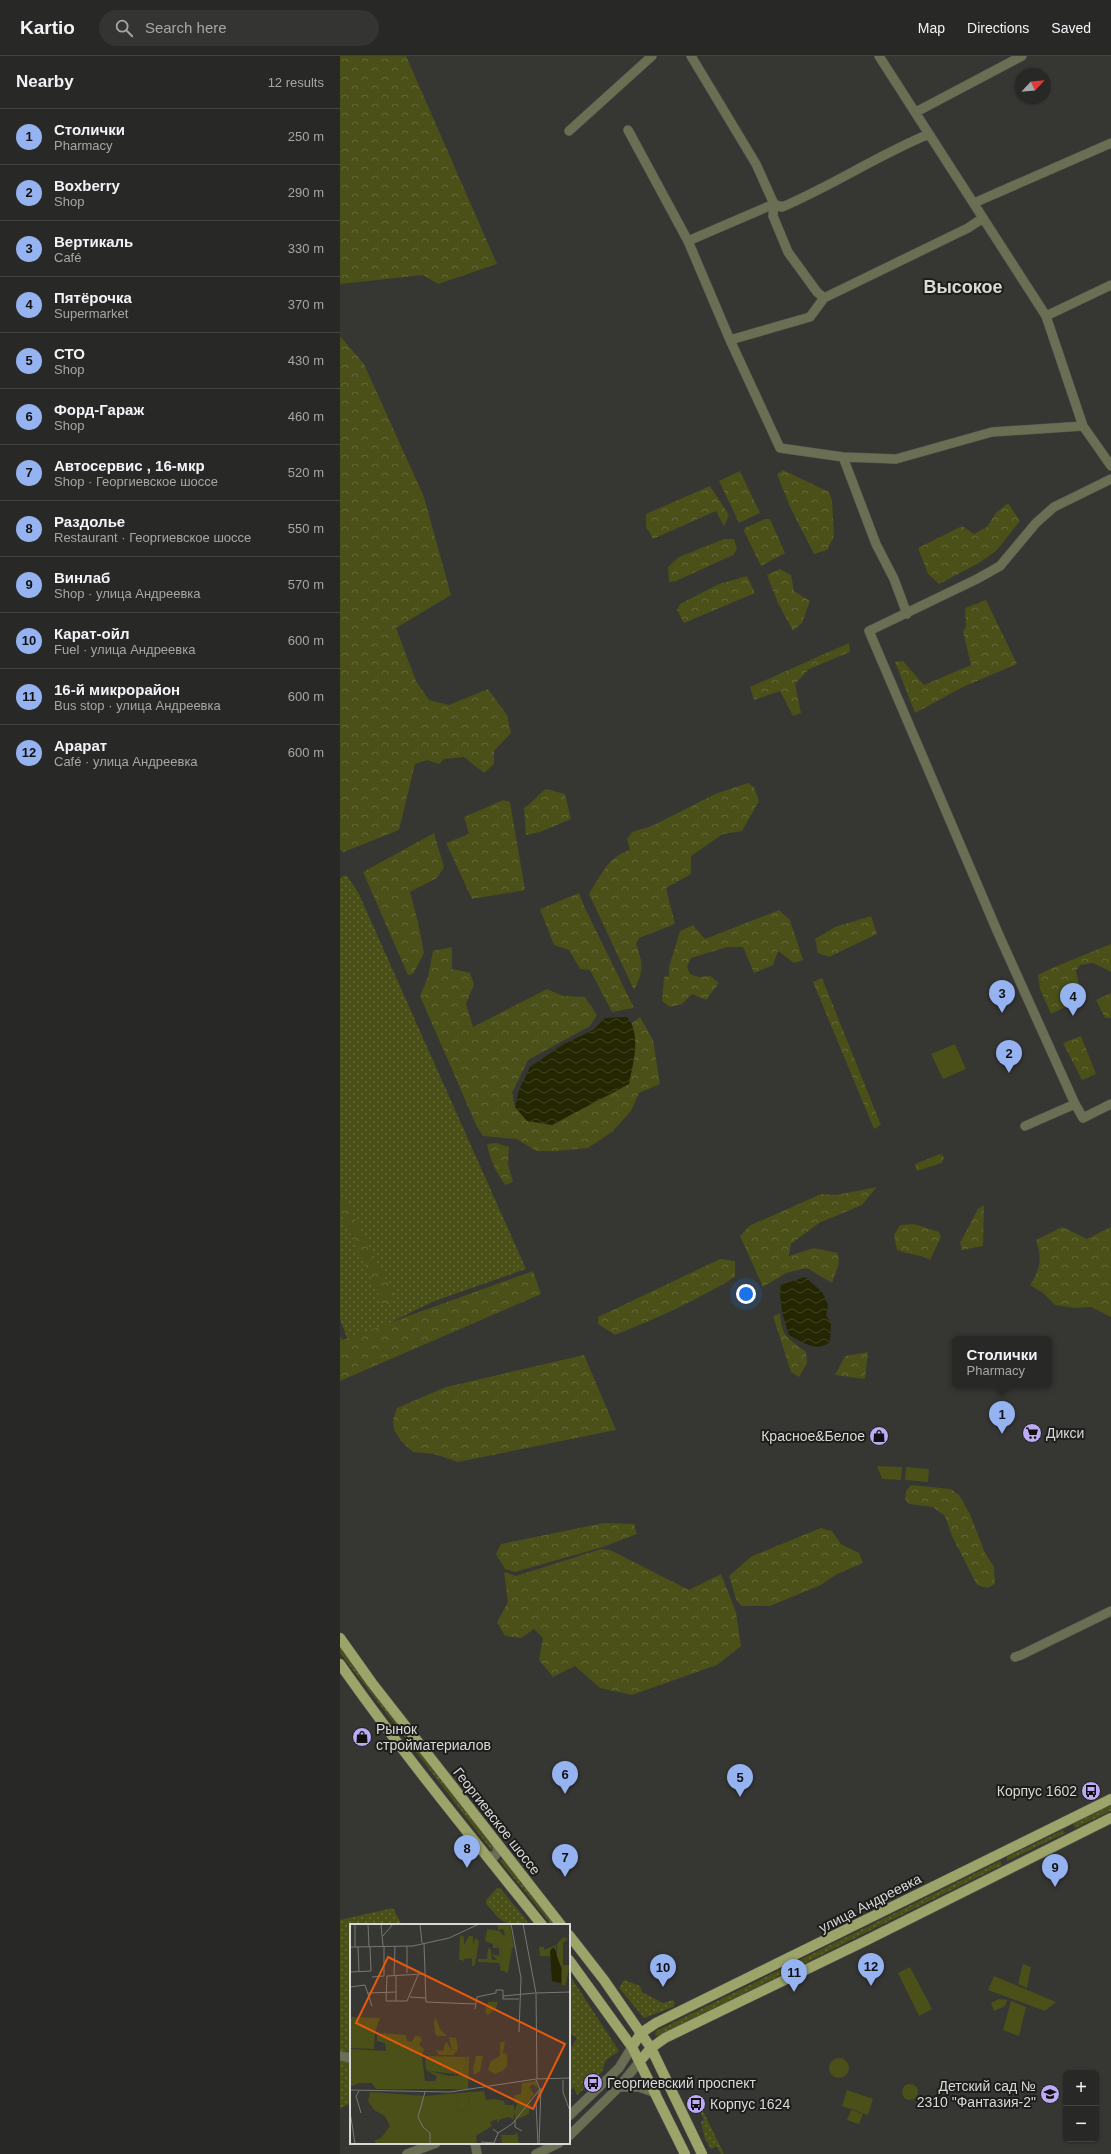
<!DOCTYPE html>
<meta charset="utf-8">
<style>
body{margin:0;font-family:Helvetica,sans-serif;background:#343432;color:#f1f3f6}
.controls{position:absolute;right:12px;bottom:12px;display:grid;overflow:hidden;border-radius:6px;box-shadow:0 1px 3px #0004}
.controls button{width:36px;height:36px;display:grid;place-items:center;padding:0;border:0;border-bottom:1px solid #444443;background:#282826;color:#f1f3f6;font:20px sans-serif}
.compass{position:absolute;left:675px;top:12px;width:36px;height:36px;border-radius:50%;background:#282826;box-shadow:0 1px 3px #0004;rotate:64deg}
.you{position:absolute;left:406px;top:1238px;width:14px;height:14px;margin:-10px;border:3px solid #fff;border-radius:50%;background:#1a73e8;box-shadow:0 0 0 6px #1a73e833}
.badge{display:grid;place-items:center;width:26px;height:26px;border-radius:50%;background:#95b2f1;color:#111;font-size:13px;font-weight:700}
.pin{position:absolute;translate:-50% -33px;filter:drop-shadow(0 1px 2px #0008)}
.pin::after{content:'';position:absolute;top:21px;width:14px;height:12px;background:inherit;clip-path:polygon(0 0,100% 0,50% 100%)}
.popup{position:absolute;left:612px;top:1280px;width:100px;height:52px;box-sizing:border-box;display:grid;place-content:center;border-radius:6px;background:#282826;filter:drop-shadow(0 1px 3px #0005);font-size:13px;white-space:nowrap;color:#a5a6a7}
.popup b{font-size:15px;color:#f1f3f6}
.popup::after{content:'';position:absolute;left:50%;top:100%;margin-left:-8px;border:8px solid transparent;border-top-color:#282826}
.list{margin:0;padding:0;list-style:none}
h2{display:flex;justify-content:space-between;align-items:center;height:52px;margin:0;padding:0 16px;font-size:17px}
h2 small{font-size:13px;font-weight:400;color:#a5a6a7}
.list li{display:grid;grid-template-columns:26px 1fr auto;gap:12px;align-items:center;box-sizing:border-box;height:56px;padding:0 16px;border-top:1px solid #444443}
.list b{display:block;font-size:15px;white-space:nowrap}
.list p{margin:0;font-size:13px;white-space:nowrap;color:#a5a6a7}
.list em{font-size:13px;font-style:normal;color:#a5a6a7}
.icon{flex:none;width:22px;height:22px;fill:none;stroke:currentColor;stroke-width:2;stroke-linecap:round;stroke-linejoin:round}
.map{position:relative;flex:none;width:771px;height:2098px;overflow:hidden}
header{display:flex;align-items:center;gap:24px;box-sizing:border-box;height:56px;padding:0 20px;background:#282826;border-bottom:1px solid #444443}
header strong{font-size:19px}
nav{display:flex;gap:22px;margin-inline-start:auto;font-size:14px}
.search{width:280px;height:36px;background:#343432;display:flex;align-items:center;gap:10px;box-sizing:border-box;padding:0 14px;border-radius:22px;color:#a5a6a7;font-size:15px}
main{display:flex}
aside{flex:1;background:#282826}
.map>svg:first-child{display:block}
.grass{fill:url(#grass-dots)}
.forest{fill:url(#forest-crowns)}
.green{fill:#4a5018}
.water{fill:url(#water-waves)}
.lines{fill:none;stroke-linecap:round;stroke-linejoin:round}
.minor-casing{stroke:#535351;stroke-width:10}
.major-casing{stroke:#535351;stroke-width:11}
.minor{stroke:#6a6e52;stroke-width:9}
.major{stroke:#9ca46a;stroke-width:10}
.labels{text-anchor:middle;stroke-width:4;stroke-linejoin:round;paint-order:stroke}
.poi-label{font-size:14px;fill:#d9d9d7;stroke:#1d1e1c;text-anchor:start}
.street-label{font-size:14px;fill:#d9d9d7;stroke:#1d1e1c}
.district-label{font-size:18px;font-weight:bold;fill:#d9d9d7;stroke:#1d1e1c}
.inset-road{fill:none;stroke:#777775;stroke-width:1}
.view{fill:#e8590c;fill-opacity:0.15;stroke:#e8590c;stroke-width:2}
.inset-edge{fill:none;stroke:#d9d9d7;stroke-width:2}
</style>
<header>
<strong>Kartio</strong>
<div class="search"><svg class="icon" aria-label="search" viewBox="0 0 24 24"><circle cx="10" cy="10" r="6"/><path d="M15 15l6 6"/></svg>Search here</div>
<nav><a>Map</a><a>Directions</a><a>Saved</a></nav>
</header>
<main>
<aside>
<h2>Nearby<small>12 results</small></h2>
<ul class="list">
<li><span class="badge">1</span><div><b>Столички</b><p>Pharmacy</p></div><em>250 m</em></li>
<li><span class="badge">2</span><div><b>Boxberry</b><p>Shop</p></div><em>290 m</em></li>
<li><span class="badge">3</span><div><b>Вертикаль</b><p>Café</p></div><em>330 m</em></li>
<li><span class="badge">4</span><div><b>Пятёрочка</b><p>Supermarket</p></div><em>370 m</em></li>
<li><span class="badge">5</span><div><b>СТО</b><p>Shop</p></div><em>430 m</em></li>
<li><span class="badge">6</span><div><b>Форд-Гараж</b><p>Shop</p></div><em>460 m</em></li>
<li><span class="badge">7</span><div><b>Автосервис , 16-мкр</b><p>Shop · Георгиевское шоссе</p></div><em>520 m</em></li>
<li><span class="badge">8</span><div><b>Раздолье</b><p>Restaurant · Георгиевское шоссе</p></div><em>550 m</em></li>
<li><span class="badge">9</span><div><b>Винлаб</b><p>Shop · улица Андреевка</p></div><em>570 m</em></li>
<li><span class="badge">10</span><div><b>Карат-ойл</b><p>Fuel · улица Андреевка</p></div><em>600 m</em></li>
<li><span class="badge">11</span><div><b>16-й микрорайон</b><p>Bus stop · улица Андреевка</p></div><em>600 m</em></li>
<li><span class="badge">12</span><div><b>Арарат</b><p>Café · улица Андреевка</p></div><em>600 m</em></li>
</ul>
</aside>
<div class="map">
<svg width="771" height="2098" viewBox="0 0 771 2098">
<defs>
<pattern id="grass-dots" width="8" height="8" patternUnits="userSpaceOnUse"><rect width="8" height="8" fill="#4a5018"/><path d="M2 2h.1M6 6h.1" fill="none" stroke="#646939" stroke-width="1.8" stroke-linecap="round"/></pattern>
<pattern id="forest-crowns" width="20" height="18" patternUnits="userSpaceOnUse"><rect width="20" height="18" fill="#4a5018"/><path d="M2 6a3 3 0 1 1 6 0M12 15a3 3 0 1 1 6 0" fill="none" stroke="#646939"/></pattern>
<pattern id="water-waves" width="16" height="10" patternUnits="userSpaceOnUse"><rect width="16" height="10" fill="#232601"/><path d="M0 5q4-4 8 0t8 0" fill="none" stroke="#424525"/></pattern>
</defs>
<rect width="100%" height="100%" fill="#363633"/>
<path class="grass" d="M6,819L18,836L186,1213L92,1246L9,1287L0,1263V822Z
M0,1591L155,1792L152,1795L0,1597Z
M771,1749V1755L735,1772L733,1768Z
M723,1774L725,1777L667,1805V1801Z
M163,1802L216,1869H212L160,1805Z
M660,1805L662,1809L318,1980L315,1979L316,1975Z
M157,1832H160L188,1866C161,1870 164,1867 146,1848V1844Z
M53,1852L62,1869H11V2047L0,2052V1864Z
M229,1918L279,1995L266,2004L262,2016L237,2039L234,2032L229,2034V1995L237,1982L229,1977Z
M284,1924L300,1930L302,1936L323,1947L333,1944L335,1947L333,1951L304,1962L279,1932Z
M361,2051L384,2098H381L377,2090L371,2093L365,2083L361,2066L364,2064L359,2052Z"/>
<path class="forest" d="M0,0H66L157,208L98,228L83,219L0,228Z
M0,280L24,308L84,441L111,539L56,572L76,625L89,644L109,649L148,633L167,659L171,677L154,695V708L144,717L124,701L104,703L99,708L87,704L75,708L59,774L4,796L0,794Z
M443,414L489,436L492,444L494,480L487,494L474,498L450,451L437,418Z
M400,415L420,457L399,467L379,425Z
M370,430L389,459L384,470L376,455L313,483L306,470V458Z
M668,447L680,465L656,495L639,507L599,528L588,518L578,492L622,470L634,478L647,471L656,457Z
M425,463H430L445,497L421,510L404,475L405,472Z
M384,483H394L397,493L393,499L336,525L329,526L328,511L339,501Z
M440,513L451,519L454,535L470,545L462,567L453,575L438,547L427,519Z
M407,520L415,537L344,567L337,554L340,548L379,528Z
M646,544L677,608L623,631L575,657L555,606L563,605L584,629L631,609L623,576L626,570L625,552Z
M509,587L510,596L469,613L455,628L461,657L453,660L440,635L414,644L410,631Z
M408,727L414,731L419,745L402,775L383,778L351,800V818L326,832L335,868L299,882L296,888C303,907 304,915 294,934L249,838C261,820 267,801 290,794L287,783L292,776L312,770L375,738Z
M206,733L225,738L231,763L200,776L186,779L184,752C194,746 197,739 206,733Z
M163,744L170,746L185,834L132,843L106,787L129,778L124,761Z
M94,777L104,811L97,822L70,836L78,866L84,897L73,918L68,919L23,816Z
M239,837L244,850L294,952L272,956L250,914L240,913L229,894L214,889L200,853Z
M439,854L450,864L463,904L454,907L438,895L433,909L414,917L403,891H387L351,902L347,911L350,918L359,921L370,920L379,927L366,944L352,938L342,948L330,951L322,945L324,921L329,920V911L340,875L353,869L365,883Z
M531,860L537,878L489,901L478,897L475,883L495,871Z
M771,888V916L753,907L740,909L736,915L742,943L711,958L700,933L698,919L712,912Z
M112,891V913L130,917L134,928L126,948L133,971L207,933L223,940L245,941L257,959L250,970L188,1004L172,1037L175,1051L289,1028L295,987L292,967L300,961L313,984L320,1028L299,1037L291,1055L272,1076L248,1092L216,1095H196L177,1083L143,1080L137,1071L80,940L88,921L93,895Z
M482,922L541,1069L534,1073L473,926Z
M771,937V962H765L756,944Z
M741,980L756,1018L742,1024L723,987Z
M156,1087L169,1091L168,1108L173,1126L165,1129C156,1116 150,1104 147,1088Z
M600,1098L604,1101L602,1107L577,1115L575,1108Z
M537,1131L522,1149L479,1167L451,1188L449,1200L474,1192L498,1197L499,1207L492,1227L467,1212L446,1217L423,1231L400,1180L409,1170L481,1138L496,1139Z
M0,1132L56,1244L44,1251L0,1156Z
M644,1149L643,1190L622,1194L620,1187L638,1153Z
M574,1168L599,1176L601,1181L590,1204C580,1198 569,1199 557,1194L554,1179L560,1169Z
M722,1171L747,1183L771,1171V1261L751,1251L736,1252L715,1249L703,1237L690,1229C701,1212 702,1203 696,1184Z
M380,1203L395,1205V1221C357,1244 316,1263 275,1279L258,1268V1261Z
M193,1215L201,1238L0,1325V1280L2,1284Z
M440,1257C442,1282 448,1282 466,1296L467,1307L459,1321L451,1316L433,1260Z
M528,1296L525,1323L495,1319L505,1300Z
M244,1299L276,1374L118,1406L94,1398L73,1396L61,1385L54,1374L53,1364L57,1352L106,1331Z
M571,1429L611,1433L619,1439L630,1458L645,1497L654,1511L655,1528L647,1532L637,1529L612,1480L605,1460L593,1451L569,1448L565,1443L566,1435Z
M264,1467L294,1468L297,1478L263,1491L175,1516L165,1513L156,1498L161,1488Z
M481,1472L492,1475L501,1488L519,1497L523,1507L497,1518L481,1529L430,1550H401L396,1543L389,1520L412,1500Z
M261,1493L270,1494L349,1534L381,1518L396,1556L401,1590L377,1609L292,1639L260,1632L235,1610L213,1621L199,1604L203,1582L194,1573L181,1582L165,1580L157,1566L168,1546L164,1516L176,1520Z"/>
<path class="green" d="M615,988L626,1013L603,1023L591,998Z
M537,1410L562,1411L561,1424L542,1423Z
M566,1411L589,1413L588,1426L565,1424Z
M683,1908L691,1911L687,1932L678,1928Z
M570,1911L592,1953L579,1960L558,1917Z
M654,1920L716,1946L705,1955L648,1934Z
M659,1943L667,1944L665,1950L654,1955L651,1947Z
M671,1945L686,1951L679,1980L663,1974Z
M489 2012a10 10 0 1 1 20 0a10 10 0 1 1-20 0Z
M562 2036a8 8 0 1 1 16 0a8 8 0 1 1-16 0Z
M507,2034L533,2043L528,2059L502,2050Z
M511,2054L523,2058L519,2068L507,2064Z"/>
<path class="water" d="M287,961C302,979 293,1007 289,1028L212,1069L187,1065L175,1051L179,1034L190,1011L224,988L253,974L265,962Z
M465,1221L482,1236L488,1249L486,1259L491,1268L490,1286C476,1297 463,1286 449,1279C444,1263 438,1245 441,1229Z"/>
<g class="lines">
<defs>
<path id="minor" d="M351,0L416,108L434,148L433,160L448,196L477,236L484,242
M539,0L589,78
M576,56L682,0
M288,74L348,185
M229,75L312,0
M634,147L771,87
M706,260L771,229
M390,284L470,261L484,242L628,172L643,162
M743,370L652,376L556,403L503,401L440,392L390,284L348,185L434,148L442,151C492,130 538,99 589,78L706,260L743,370L771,410
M503,401L536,488L554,523L567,558
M771,423L714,451L696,467L660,510L637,523L529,575L658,877L735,1048L743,1062L771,1048
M685,1070L735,1048
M675,1601L681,1599L771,1555
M146,1800H155L158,1795L157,1789
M0,2000L11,2002
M279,2031H299L316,2037
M229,2060L279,2012L292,1991
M229,2080L279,2031L300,2005
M135,2087L137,2098
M67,2098L96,2087
M196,2098L219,2087"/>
<path id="major" d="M0,1582L32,1627L221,1869
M0,1608C63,1698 133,1783 202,1869
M229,1879L264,1924L311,1992L362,2098
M229,1904L292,1991L345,2098
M292,1991L301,1977L316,1967L771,1743
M300,2005L311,1992L325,1982L527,1884L771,1762"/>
</defs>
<use href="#minor" class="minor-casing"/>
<use href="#major" class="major-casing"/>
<use href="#minor" class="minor"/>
<use href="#major" class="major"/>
</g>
<defs>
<symbol id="supermarket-disc" viewBox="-11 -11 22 22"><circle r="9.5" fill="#bcaaf5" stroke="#1d1e1c"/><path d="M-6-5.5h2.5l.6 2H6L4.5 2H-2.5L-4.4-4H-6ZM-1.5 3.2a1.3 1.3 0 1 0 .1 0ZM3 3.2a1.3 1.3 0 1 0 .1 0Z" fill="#111"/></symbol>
<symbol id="shop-disc" viewBox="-11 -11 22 22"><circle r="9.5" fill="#bcaaf5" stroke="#1d1e1c"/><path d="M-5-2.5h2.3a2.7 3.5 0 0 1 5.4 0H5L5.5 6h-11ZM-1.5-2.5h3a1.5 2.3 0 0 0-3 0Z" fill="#111"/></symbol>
<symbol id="bus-disc" viewBox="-11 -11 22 22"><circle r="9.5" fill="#bcaaf5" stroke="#1d1e1c"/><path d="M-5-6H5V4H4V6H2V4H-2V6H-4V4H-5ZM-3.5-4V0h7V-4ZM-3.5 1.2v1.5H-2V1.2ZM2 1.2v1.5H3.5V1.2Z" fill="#111"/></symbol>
<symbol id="school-disc" viewBox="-11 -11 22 22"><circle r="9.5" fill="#bcaaf5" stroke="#1d1e1c"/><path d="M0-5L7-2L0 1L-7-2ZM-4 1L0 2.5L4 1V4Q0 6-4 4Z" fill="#111"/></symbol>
</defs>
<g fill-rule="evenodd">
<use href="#supermarket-disc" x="681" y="1366" width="22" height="22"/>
<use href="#shop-disc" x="528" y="1369" width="22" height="22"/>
<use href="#shop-disc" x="11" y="1670" width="22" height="22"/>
<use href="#bus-disc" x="740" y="1724" width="22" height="22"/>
<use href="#bus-disc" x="242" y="2016" width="22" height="22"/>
<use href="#school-disc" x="699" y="2027" width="22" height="22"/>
<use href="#bus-disc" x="345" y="2037" width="22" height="22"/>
</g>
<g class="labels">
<g class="poi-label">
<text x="706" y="1382">Дикси</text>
<text x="525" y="1385" text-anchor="end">Красное&amp;Белое</text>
<text x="36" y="1678">Рынок<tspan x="36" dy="16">стройматериалов</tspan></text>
<text x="737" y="1740" text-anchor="end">Корпус 1602</text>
<text x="267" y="2032">Георгиевский проспект</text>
<text x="696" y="2035" text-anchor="end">Детский сад №<tspan x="696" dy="16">2310 "Фантазия-2"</tspan></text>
<text x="370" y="2053">Корпус 1624</text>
</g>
<g class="street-label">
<text transform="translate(157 1765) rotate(52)" y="5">Георгиевское шоссе</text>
<text transform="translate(530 1847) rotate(-27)" y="5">улица Андреевка</text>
</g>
<g class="district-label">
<text x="623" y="237">Высокое</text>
</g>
</g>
<g transform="translate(10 1868)">
<rect width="220" height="220" fill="#363633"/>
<path d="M75,132L116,133L115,151L79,147L76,145ZM186,157L187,164L183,160L179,163L184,170L180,174L179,190L166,196L164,188L167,180L163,177L165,171L171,170L172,159ZM123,169L118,176L120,183L108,188L107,174Z" fill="#4a5018"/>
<path d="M147,0H160L164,24H152L150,44L149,39L128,38V35H137L138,24L141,26L142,36H147L142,30L149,32V24H143V20L135,17L137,5L150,7L154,12L155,10L153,5L148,6ZM110,11L114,13V21L119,12H123V21L125,14L129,17L125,41L122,42V34L114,35L113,39L112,36H109ZM138,78H148L146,84L138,91L135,88ZM0,93L30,94L25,108L24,125L0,124ZM86,94L90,105L97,112H87L85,109L84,97ZM33,109L56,111L57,117L62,118L65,112H70L72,116L69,121L74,125L72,132L75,157H85L87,152L75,146L99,152L114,151L117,132L119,133L118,165H26L22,159H9L0,163V125L36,127L35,119L27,117V111ZM99,113L106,114L108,123L107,127L103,131H89L86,126L93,127L96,117L102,127ZM155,117L153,129L157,130V142L152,147L145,150L138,146L141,137L150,132V119ZM126,132H133L130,147L124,151L123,145ZM134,167L136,176L144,175L154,177L155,181H164V193L163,196L160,193L151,195L147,199V195L140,198L142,202L126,212L127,220H27L24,217L31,214L40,202L35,192L24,186L18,177L20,168L75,172ZM122,170L118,176L120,183L108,188L107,174ZM167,208L169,220H152L151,211H164Z" fill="#4a5018" fill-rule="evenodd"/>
<path d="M213,13L218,15L213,19V41H220L215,62L212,61V44L207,34V20ZM206,21V26L201,24V36L199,32H190L189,23H194V26ZM152,24H162L158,49L150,46Z" fill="#4a5018"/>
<path d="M204,23L211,44V59L202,57L200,27Z" fill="#232601"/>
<path class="inset-road" d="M5,0V23M18,0L19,23M31,0L33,22M70,0L72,19M161,0L171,54L169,108M173,0L186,69L187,155M33,12L43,0M74,19L76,78L125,80M57,22V49M0,23L63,22L99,14L129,0M8,23L9,48M34,23V52M0,48L21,47L20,23M44,51L45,22M68,51L57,77H36L37,52L73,50M22,53L34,52M0,63L15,61L22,82M18,69L46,68M186,69L220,68M153,72L185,69M60,73L76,74M46,77V51M125,85L127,73L146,69V66H153V75H169M186,156L190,166L186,179L188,220M213,156V168L220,187M0,166L100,168L186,155L220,154M9,167L6,172L11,189M75,168L68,193L73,203L80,209V220M0,187L5,220M165,196V203L172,207M143,205L148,209L162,200L190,165M131,218L144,219L148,209M189,220L191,164"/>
<path class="view" d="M38,33L215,120L183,185L6,99Z"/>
<rect width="220" height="220" class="inset-edge"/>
</g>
</svg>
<div class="controls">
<button>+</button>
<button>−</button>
</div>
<svg class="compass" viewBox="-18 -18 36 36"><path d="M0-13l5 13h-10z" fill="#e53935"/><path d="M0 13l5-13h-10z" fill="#a5a6a7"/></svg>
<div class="you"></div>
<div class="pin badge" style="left:662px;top:1378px">1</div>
<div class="popup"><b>Столички</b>Pharmacy</div>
<div class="pin badge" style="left:669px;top:1017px">2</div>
<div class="pin badge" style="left:662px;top:957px">3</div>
<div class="pin badge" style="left:733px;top:960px">4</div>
<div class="pin badge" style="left:400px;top:1741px">5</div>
<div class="pin badge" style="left:225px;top:1738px">6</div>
<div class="pin badge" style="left:225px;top:1821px">7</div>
<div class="pin badge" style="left:127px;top:1812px">8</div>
<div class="pin badge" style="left:715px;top:1831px">9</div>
<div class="pin badge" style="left:323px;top:1931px">10</div>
<div class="pin badge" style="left:454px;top:1936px">11</div>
<div class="pin badge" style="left:531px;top:1930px">12</div>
</div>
</main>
